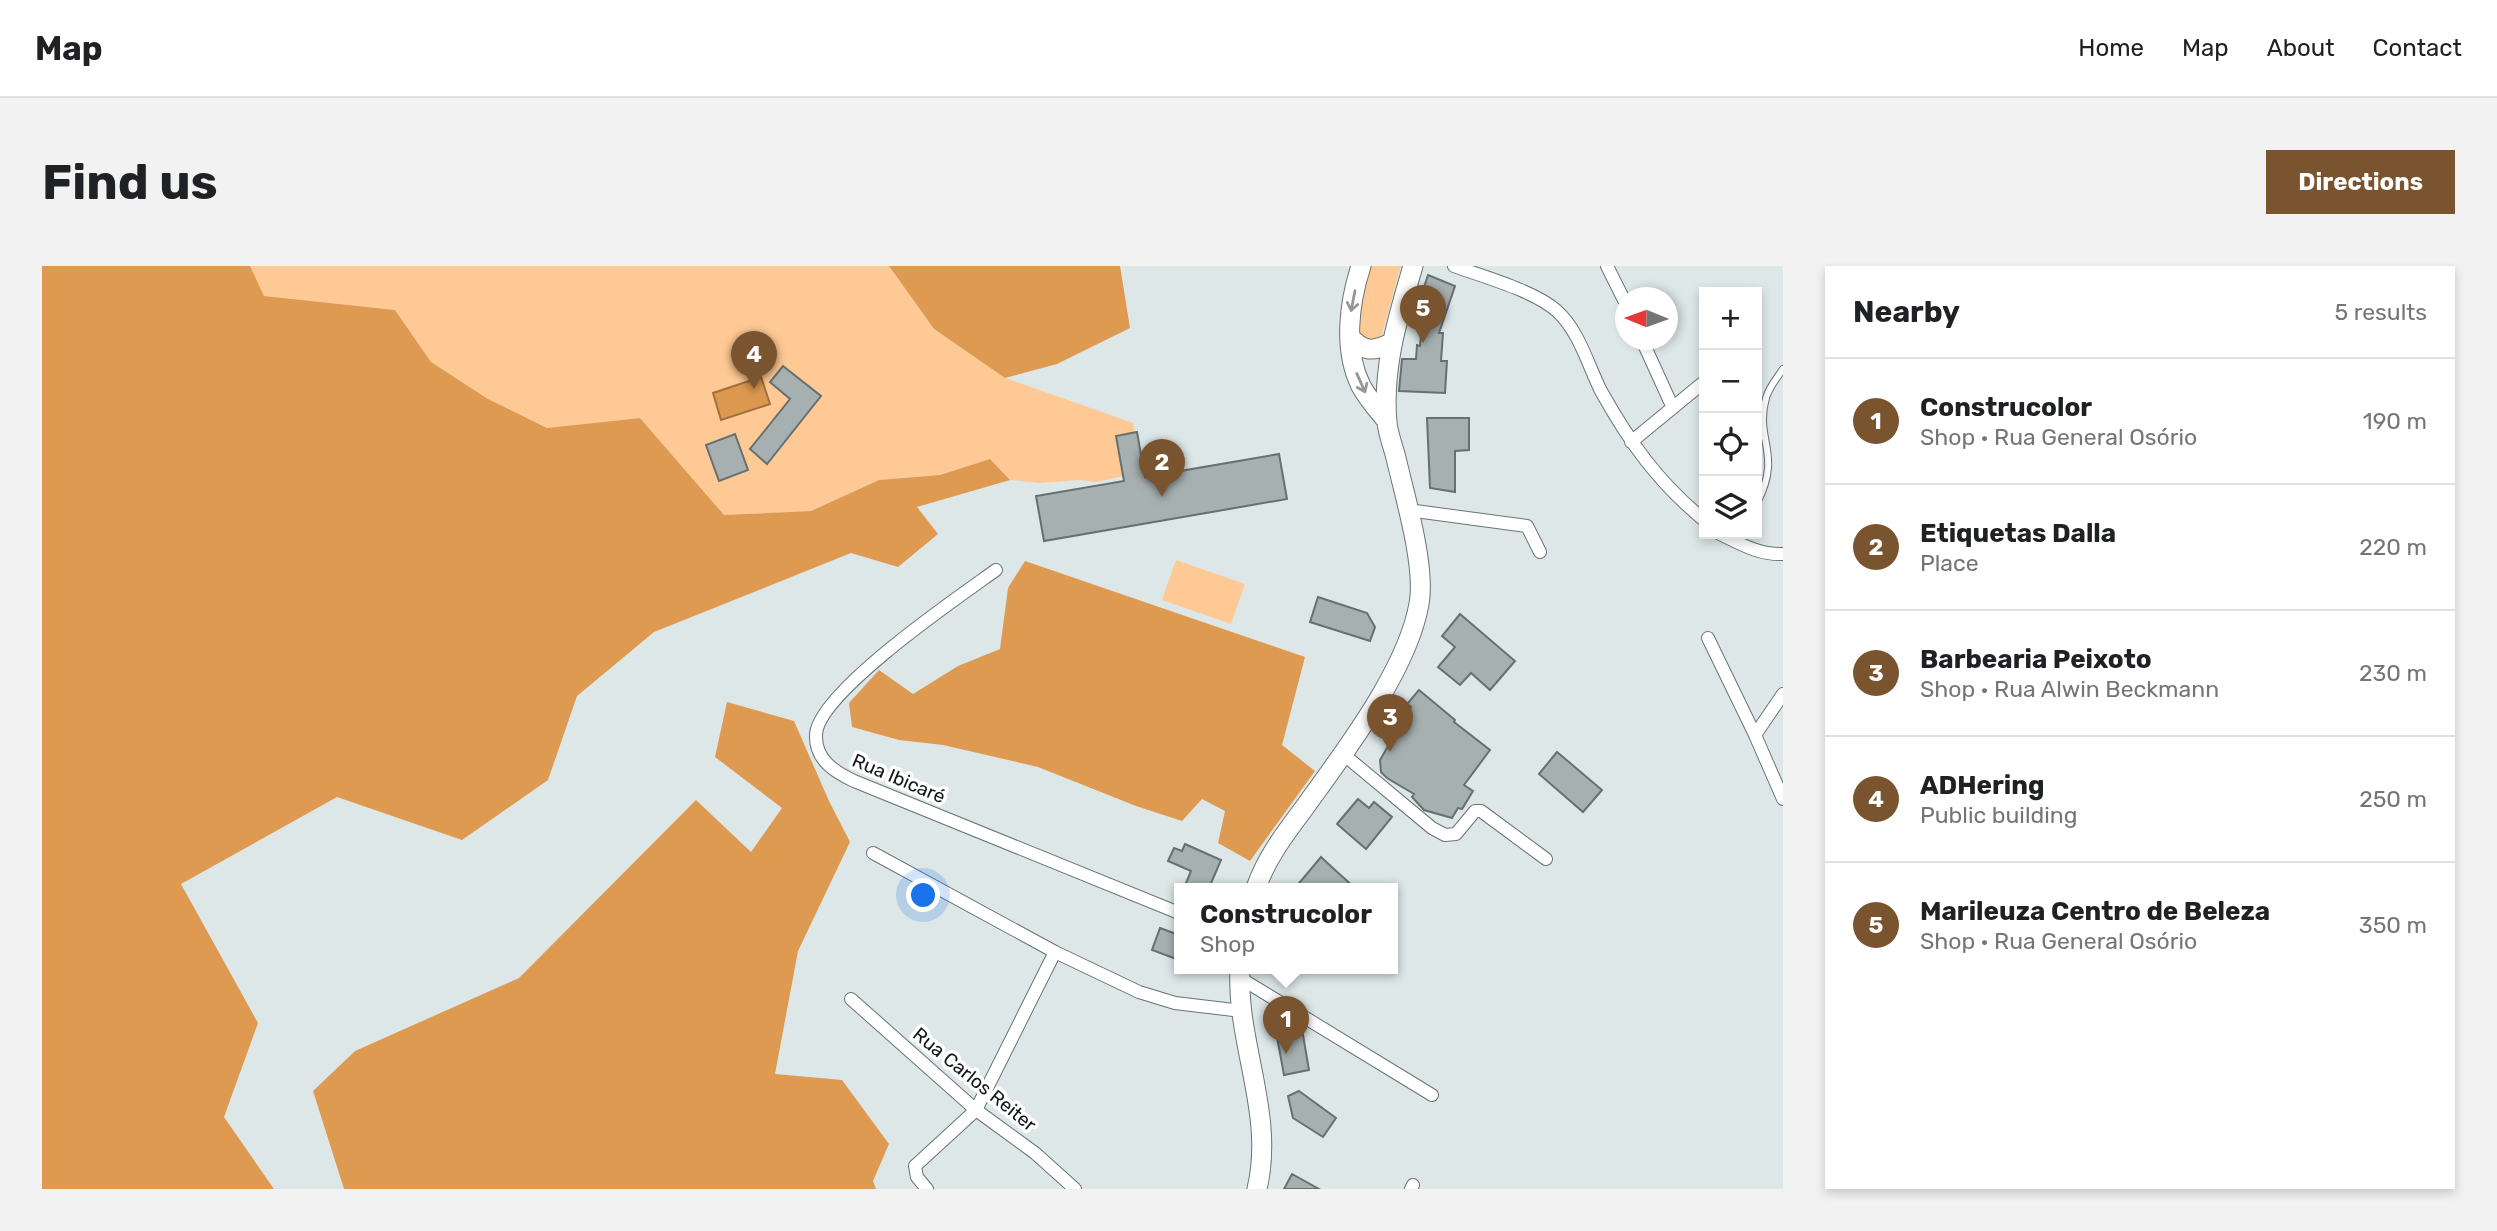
<!DOCTYPE html>
<meta charset="utf-8">
<style>
body{margin:0;font-family:Rubik,sans-serif;background:#f2f2f2;color:#202124}
.controls{position:absolute;right:21px;top:21px;display:grid;overflow:hidden;border-radius:0px;box-shadow:0 4px 10px #0003}
.controls button{width:63px;height:63px;display:grid;place-items:center;padding:0;border:0;border-bottom:2px solid #e0e0e0;background:#fff;color:#202124;font:35px sans-serif}
.compass{position:absolute;left:1573px;top:21px;width:63px;height:63px;border-radius:50%;background:#fff;box-shadow:0 4px 10px #0003;rotate:271deg}
.you{position:absolute;left:882px;top:630px;width:24px;height:24px;margin:-18px;border:5px solid #fff;border-radius:50%;background:#1a73e8;box-shadow:0 0 0 10px #1a73e833}
.badge{display:grid;place-items:center;width:46px;height:46px;border-radius:50%;background:#79542e;color:#fff;font-size:23px;font-weight:700}
.pin{position:absolute;translate:-50% -58px;filter:drop-shadow(0 2px 4px #0008)}
.pin::after{content:'';position:absolute;top:37px;width:24px;height:21px;background:inherit;clip-path:polygon(0 0,100% 0,50% 100%)}
.popup{position:absolute;left:1132px;top:617px;width:224px;height:91px;box-sizing:border-box;display:grid;place-content:center;border-radius:0px;background:#fff;filter:drop-shadow(0 2px 5px #0005);font-size:23px;white-space:nowrap;color:#757577}
.popup b{font-size:26px;color:#202124}
.popup::after{content:'';position:absolute;left:50%;top:100%;margin-left:-14px;border:14px solid transparent;border-top-color:#fff}
.list{margin:0;padding:0;list-style:none}
h2{display:flex;justify-content:space-between;align-items:center;height:91px;margin:0;padding:0 28px;font-size:30px}
h2 small{font-size:23px;font-weight:400;color:#757577}
.list li{display:grid;grid-template-columns:46px 1fr auto;gap:21px;align-items:center;box-sizing:border-box;height:126px;padding:0 28px;border-top:2px solid #e0e0e0}
.list b{display:block;font-size:26px;white-space:nowrap}
.list p{margin:0;font-size:23px;white-space:nowrap;color:#757577}
.list em{font-size:23px;font-style:normal;color:#757577}
.icon{flex:none;width:38px;height:38px;fill:none;stroke:currentColor;stroke-width:2;stroke-linecap:round;stroke-linejoin:round}
.map{position:relative;flex:none;width:1741px;height:923px;overflow:hidden;border-radius:0px}
header{display:flex;align-items:center;gap:42px;box-sizing:border-box;height:98px;padding:0 35px;background:#fff;border-bottom:2px solid #e0e0e0}
header strong{font-size:33px}
nav{display:flex;gap:38px;margin-inline-start:auto;font-size:24px}
.intro{display:flex;align-items:center;justify-content:space-between;box-sizing:border-box;height:168px;padding:0 42px}
h1{margin:0;font-size:49px}
.button{padding:18px 32px;border-radius:0px;background:#79542e;color:#fff;font-size:24px;font-weight:700}
main{display:flex;gap:42px;padding:0 42px}
aside{flex:1;background:#fff;border-radius:0px;box-shadow:0 4px 10px #0003}
.map>svg:first-child{display:block}
.green{fill:#fec994}
.forest{fill:#de9a50}
.water{fill:#dc984f;stroke:#a0713e;stroke-width:2}
.building{fill:#a7b0b1;stroke:#677071;stroke-width:2}
.lines{fill:none;stroke-linecap:round;stroke-linejoin:round}
.lane-casing{stroke:#6a7374;stroke-width:8}
.street-casing{stroke:#6a7374;stroke-width:14}
.primary-casing{stroke:#6a7374;stroke-width:21}
.lane{stroke:#fff;stroke-width:6}
.street{stroke:#fff;stroke-width:12}
.primary{stroke:#fff;stroke-width:19}
.oneway{stroke:#959797}
.labels{text-anchor:middle;stroke-width:7;stroke-linejoin:round;paint-order:stroke}
.street-label{font-size:19px;fill:#141718;stroke:#fff}
</style>
<header>
<strong>Map</strong>
<nav><a>Home</a><a>Map</a><a>About</a><a>Contact</a></nav>
</header>
<div class="intro"><h1>Find us</h1><a class="button">Directions</a></div>
<main>
<div class="map">
<svg width="1741" height="923" viewBox="0 0 1741 923">
<rect width="100%" height="100%" fill="#dde7e8"/>
<path class="green" d="M208,0H847L892,63L963,112L1091,157L1100,206L1054,216L1037,214L998,217L968,214L948,193L898,209L837,214L769,245L682,249L598,152L505,162L446,133L389,96L353,44L222,30Z
M1328,0H1359L1340,68C1334,74 1330,75 1321,74L1313,63Z
M1134,294L1203,318L1189,358L1120,334Z"/>
<path class="forest" d="M0,0H208L222,30L353,44L389,96L446,133L505,162L598,152L682,249L769,245L837,214L898,209L948,193L968,214L875,241L896,268L856,301L809,287L612,366L535,430L506,514L420,574L295,531L139,618L216,757L182,851L232,923H0Z
M847,0H1078L1088,62L1015,98L963,112L892,63Z
M983,295L1263,391L1240,479L1273,505L1208,595L1176,577L1183,545L1160,533L1140,555L1094,540L996,501L901,479L857,474L810,461L807,437L837,404L871,428L916,400L958,383L966,322Z
M685,436L752,455L787,535L808,576L756,685L733,808L800,814L847,878L831,915L834,923H302L271,825L313,785L477,712L654,534L709,586L740,542L673,491Z"/>
<path class="water" d="M719,111L728,138L679,154L671,127Z"/>
<path class="building" d="M1386,9L1413,20L1397,67H1401L1399,95H1405L1403,127L1357,125L1360,93H1374L1375,79L1378,80L1380,58H1370Z
M741,100L779,130L725,198L708,183L748,133L728,116Z
M1385,152H1427V184L1413,185V226L1388,222Z
M1095,166L1103,211L1237,188L1245,233L1002,275L994,230L1082,215L1074,170Z
M693,168L706,204L677,215L664,179Z
M1276,331L1325,347L1333,361L1328,375L1268,356Z
M1418,348L1473,395L1448,424L1429,407L1418,419L1396,401L1413,381L1400,370Z
M1377,424L1413,454L1412,456L1448,484L1422,519L1431,525L1420,543L1416,542L1410,552L1382,544L1370,531L1372,528L1345,512L1339,506L1338,494L1369,441L1365,438Z
M1515,486L1560,524L1541,546L1497,508Z
M1316,533L1327,542L1332,536L1350,551L1324,583L1295,558Z
M1143,578L1179,594L1167,622H1142L1149,605L1126,595L1132,582L1140,585Z
M1279,591L1293,604L1313,622H1253Z
M1118,662L1137,669V694L1110,684Z
M1248,758L1250,765L1260,763L1267,804L1242,809L1233,760Z
M1257,825L1294,852L1281,871L1251,852L1246,830Z
M1250,908L1277,923H1242Z"/>
<g class="lines">
<defs>
<path id="lane" d="M1715,237C1741,187 1712,174 1724,132C1727,121 1735,112 1741,103"/>
<path id="street" d="M1412,0C1442,11 1493,25 1515,45C1537,65 1546,99 1559,125C1588,177 1616,216 1662,254
M1565,0L1584,38
M1600,74L1631,142
M1589,176L1662,116
M1366,244L1485,260L1498,286
M1678,268C1699,278 1717,289 1741,288
M954,304C918,330 775,427 774,469C773,494 793,506 812,515L1137,647
M1666,372L1713,469L1741,533
M1713,469L1741,428
M1301,488L1390,562L1403,569L1414,568L1433,545H1439L1504,593
M831,587L1013,686L1097,726L1133,737L1200,745
M1198,712L1390,829
M809,733L934,844L993,887L1033,923
M885,923L875,911L873,900L934,844L1013,686
M1369,923L1371,919"/>
<path id="primary" d="M1319,0C1307,37 1301,84 1319,120C1326,133 1336,144 1345,155
M1308,71C1321,86 1331,86 1349,77
M1214,622C1224,593 1242,569 1260,545C1300,489 1365,406 1377,338C1384,301 1363,231 1354,192C1351,180 1346,168 1345,156C1340,102 1356,51 1371,0
M1198,702C1194,778 1233,847 1215,923"/>
</defs>
<use href="#lane" class="lane-casing"/>
<use href="#street" class="street-casing"/>
<use href="#primary" class="primary-casing"/>
<use href="#lane" class="lane"/>
<use href="#street" class="street"/>
<use href="#primary" class="primary"/>
</g>
<defs><path id="oneway-shaft" d="M-6 0H5M1.5-3L5.5 0L1.5 3" fill="none" stroke-width="1.6" stroke-linecap="round" stroke-linejoin="round" transform="scale(1.75)"/></defs>
<g class="oneway">
<use href="#oneway-shaft" transform="translate(1311 35) rotate(101)"/>
<use href="#oneway-shaft" transform="translate(1319 117) rotate(66)"/>
</g>
<g class="labels">
<g class="street-label">
<text transform="translate(857 512) rotate(23)" y="7">Rua Ibicaré</text>
<text transform="translate(933 813) rotate(39)" y="7">Rua Carlos Reiter</text>
</g>
</g>
</svg>
<div class="controls">
<button>+</button>
<button>−</button>
<button><svg class="icon" aria-label="locate" viewBox="0 0 24 24"><circle cx="12" cy="12" r="6"/><path d="M12 2v4M12 18v4M2 12h4M18 12h4"/></svg></button>
<button><svg class="icon" aria-label="layers" viewBox="0 0 24 24"><path d="M12 4l9 5-9 5-9-5zM3 14l9 5 9-5"/></svg></button>
</div>
<svg class="compass" viewBox="-18 -18 36 36"><path d="M0-13l5 13h-10z" fill="#e53935"/><path d="M0 13l5-13h-10z" fill="#757577"/></svg>
<div class="you"></div>
<div class="pin badge" style="left:1244px;top:788px">1</div>
<div class="popup"><b>Construcolor</b>Shop</div>
<div class="pin badge" style="left:1120px;top:231px">2</div>
<div class="pin badge" style="left:1348px;top:486px">3</div>
<div class="pin badge" style="left:712px;top:123px">4</div>
<div class="pin badge" style="left:1381px;top:77px">5</div>
</div>
<aside>
<h2>Nearby<small>5 results</small></h2>
<ul class="list">
<li><span class="badge">1</span><div><b>Construcolor</b><p>Shop · Rua General Osório</p></div><em>190 m</em></li>
<li><span class="badge">2</span><div><b>Etiquetas Dalla</b><p>Place</p></div><em>220 m</em></li>
<li><span class="badge">3</span><div><b>Barbearia Peixoto</b><p>Shop · Rua Alwin Beckmann</p></div><em>230 m</em></li>
<li><span class="badge">4</span><div><b>ADHering</b><p>Public building</p></div><em>250 m</em></li>
<li><span class="badge">5</span><div><b>Marileuza Centro de Beleza</b><p>Shop · Rua General Osório</p></div><em>350 m</em></li>
</ul>
</aside>
</main>
